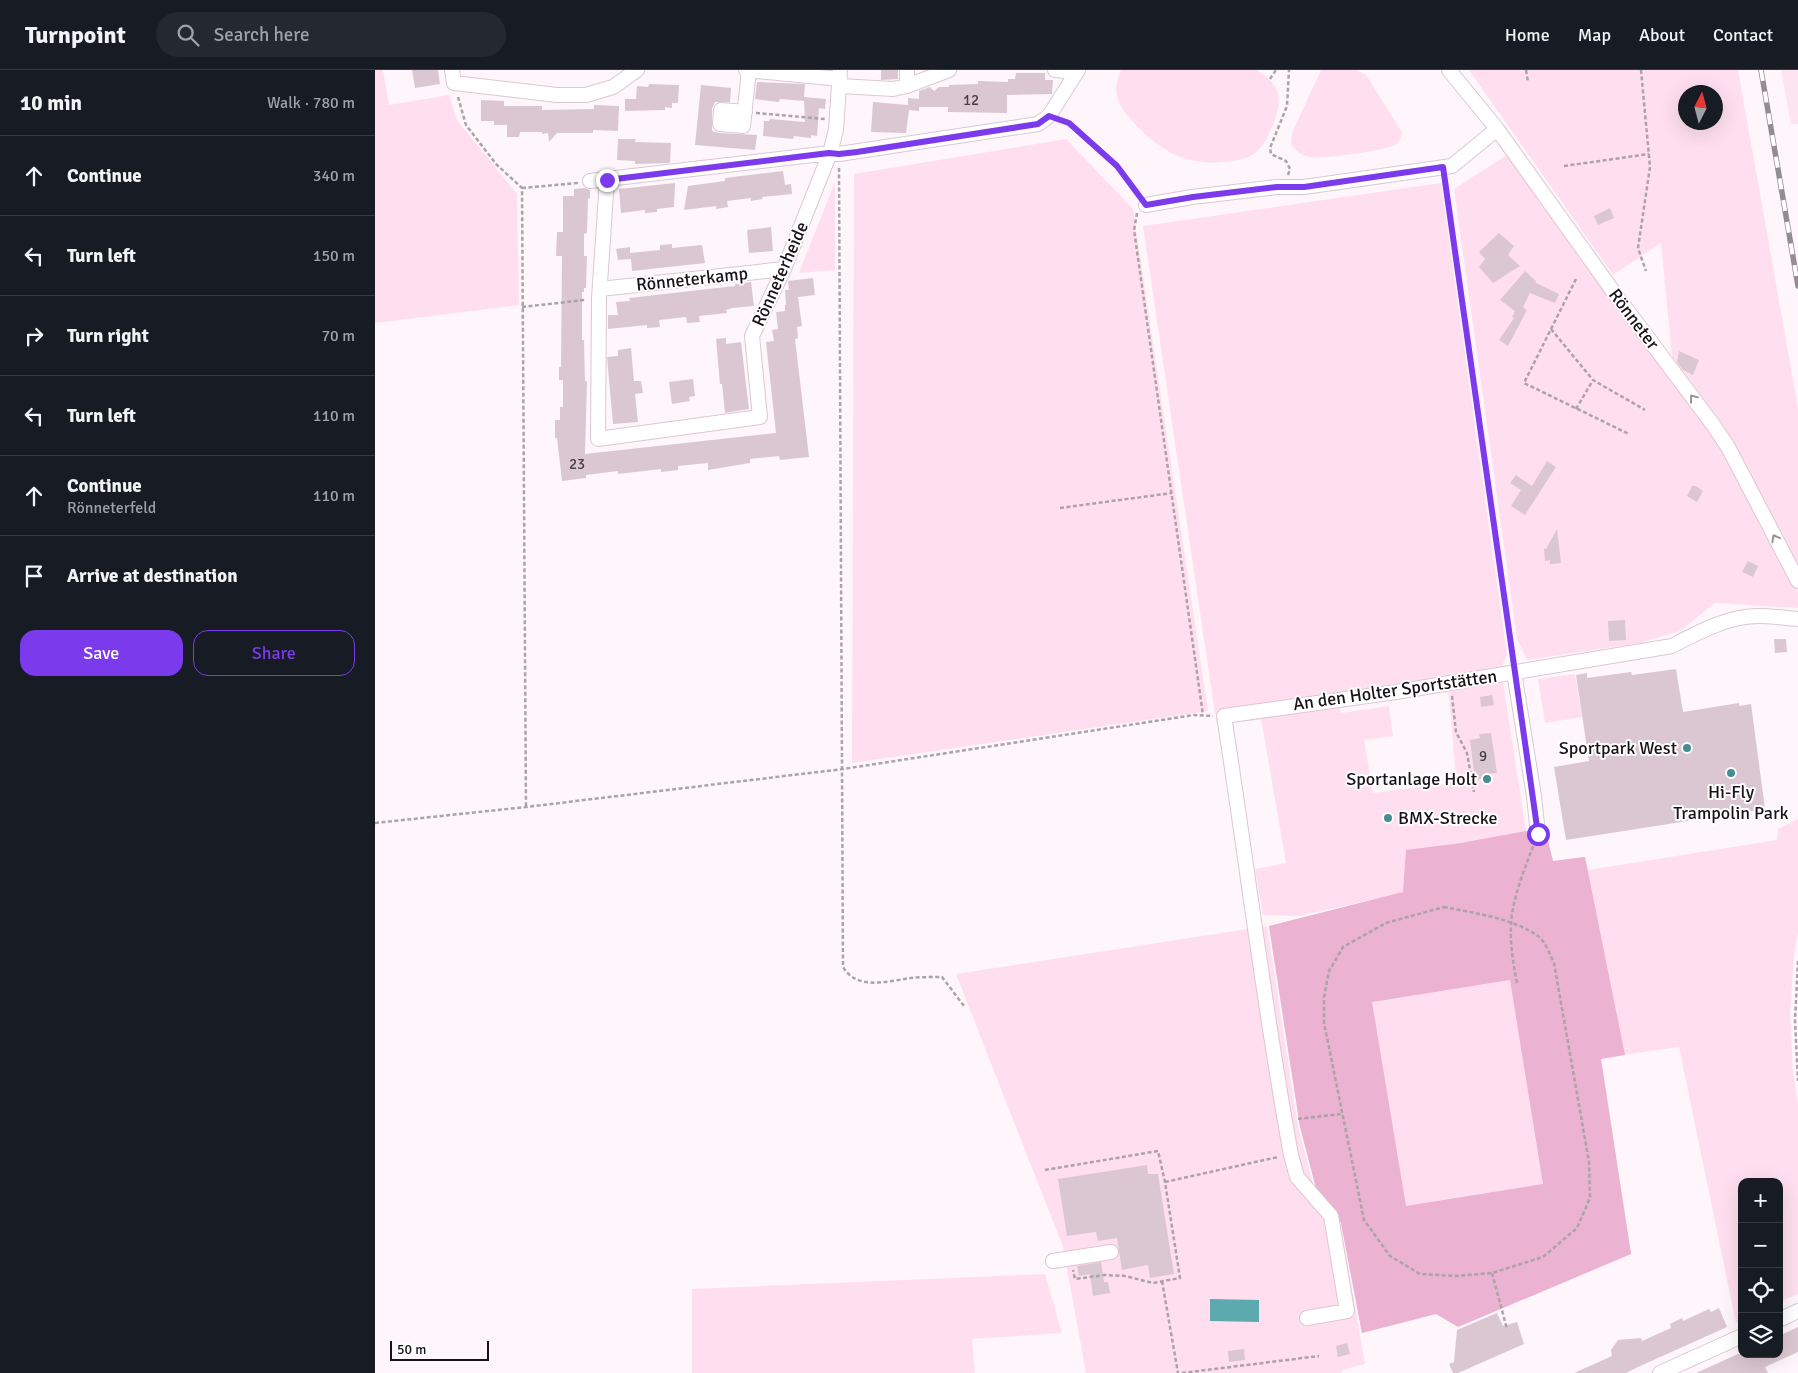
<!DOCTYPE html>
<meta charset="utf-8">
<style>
body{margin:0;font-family:Signika,sans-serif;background:#242831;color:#f1f3f6}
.controls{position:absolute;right:15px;bottom:15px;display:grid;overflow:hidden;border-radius:10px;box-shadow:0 5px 20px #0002}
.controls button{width:45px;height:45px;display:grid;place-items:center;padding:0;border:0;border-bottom:1px solid #363941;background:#171b24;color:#f1f3f6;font:25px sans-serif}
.compass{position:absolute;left:1303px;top:15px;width:45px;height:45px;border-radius:50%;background:#171b24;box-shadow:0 5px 20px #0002;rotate:6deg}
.scale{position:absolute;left:15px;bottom:12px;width:99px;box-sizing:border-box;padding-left:5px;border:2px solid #191216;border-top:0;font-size:14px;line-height:18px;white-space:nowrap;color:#191216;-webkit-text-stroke:4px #fff;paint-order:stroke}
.stop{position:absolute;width:15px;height:15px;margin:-11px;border:4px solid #7c3aed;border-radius:50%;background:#fff}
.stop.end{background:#7c3aed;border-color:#fff;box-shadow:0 1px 5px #0008}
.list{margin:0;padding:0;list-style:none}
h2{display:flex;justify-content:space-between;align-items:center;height:65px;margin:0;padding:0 20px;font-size:21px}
h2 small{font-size:16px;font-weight:400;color:#9ea1a6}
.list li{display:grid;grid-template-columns:32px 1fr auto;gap:15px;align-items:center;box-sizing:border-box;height:80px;padding:0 20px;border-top:1px solid #363941}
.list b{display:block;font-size:19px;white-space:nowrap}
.list p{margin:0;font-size:16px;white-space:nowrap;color:#9ea1a6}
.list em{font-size:16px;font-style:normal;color:#9ea1a6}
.actions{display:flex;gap:10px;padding:15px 20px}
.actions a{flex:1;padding:11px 0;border:1px solid #7c3aed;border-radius:15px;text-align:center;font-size:18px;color:#7c3aed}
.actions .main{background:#7c3aed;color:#fff}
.icon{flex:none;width:28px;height:28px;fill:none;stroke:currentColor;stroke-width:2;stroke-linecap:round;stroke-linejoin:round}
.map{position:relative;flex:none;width:1423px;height:1303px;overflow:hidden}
header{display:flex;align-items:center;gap:30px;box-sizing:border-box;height:70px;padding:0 25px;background:#171b24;border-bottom:1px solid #363941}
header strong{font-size:24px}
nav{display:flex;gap:28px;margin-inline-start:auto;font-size:18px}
.search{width:350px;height:45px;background:#242831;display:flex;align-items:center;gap:12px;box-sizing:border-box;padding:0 18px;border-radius:28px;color:#9ea1a6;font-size:19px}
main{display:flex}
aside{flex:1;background:#171b24}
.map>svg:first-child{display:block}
.built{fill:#fce5f1}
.green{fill:#ffdfef;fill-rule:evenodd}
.forest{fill:#ebb2d1;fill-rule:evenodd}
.water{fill:#5caaae}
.building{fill:#dbc7d1}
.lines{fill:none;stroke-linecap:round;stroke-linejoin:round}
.minor-casing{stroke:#dcc7d2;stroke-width:16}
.path{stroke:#aaa3a7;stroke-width:2.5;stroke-dasharray:4 2.5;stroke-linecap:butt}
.minor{stroke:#fff;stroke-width:14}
.rail-casing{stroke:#948c90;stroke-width:5.5}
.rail{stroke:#fff;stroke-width:4;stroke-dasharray:11;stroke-linecap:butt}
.oneway{stroke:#989496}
.route{stroke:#7c3aed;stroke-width:6}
.poi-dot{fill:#458d91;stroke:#fff;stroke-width:2}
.labels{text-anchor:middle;stroke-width:4;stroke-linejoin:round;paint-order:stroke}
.number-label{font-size:15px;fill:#4a3f45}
.street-label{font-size:18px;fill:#191216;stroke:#fff}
.poi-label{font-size:18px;fill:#191216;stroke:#fff;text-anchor:end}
</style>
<header>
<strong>Turnpoint</strong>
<div class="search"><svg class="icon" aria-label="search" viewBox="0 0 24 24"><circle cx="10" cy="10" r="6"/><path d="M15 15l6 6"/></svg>Search here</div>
<nav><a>Home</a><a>Map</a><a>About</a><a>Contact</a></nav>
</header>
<main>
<aside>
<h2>10 min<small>Walk · 780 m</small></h2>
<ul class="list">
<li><svg class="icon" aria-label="ahead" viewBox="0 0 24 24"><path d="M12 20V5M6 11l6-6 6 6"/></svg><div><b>Continue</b></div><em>340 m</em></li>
<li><svg class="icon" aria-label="left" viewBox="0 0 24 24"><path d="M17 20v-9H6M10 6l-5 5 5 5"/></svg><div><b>Turn left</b></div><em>150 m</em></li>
<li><svg class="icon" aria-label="right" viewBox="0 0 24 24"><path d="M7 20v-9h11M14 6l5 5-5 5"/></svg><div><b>Turn right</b></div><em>70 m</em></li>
<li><svg class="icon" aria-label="left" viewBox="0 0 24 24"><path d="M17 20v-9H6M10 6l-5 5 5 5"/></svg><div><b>Turn left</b></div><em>110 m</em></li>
<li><svg class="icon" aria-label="ahead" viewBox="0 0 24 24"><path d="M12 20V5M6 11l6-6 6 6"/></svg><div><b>Continue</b><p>Rönneterfeld</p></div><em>110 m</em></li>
<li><svg class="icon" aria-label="arrive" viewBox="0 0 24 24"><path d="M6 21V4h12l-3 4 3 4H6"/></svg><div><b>Arrive at destination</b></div></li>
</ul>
<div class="actions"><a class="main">Save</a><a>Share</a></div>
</aside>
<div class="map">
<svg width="1423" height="1303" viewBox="0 0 1423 1303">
<rect width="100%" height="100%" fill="#fef6fa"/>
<path class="built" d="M1406,0H1423V54H1416Z"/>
<path class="green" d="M0,0H8L14,35L74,25L82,50L142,124L144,235L0,253Z
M746,0H882C909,17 908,34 895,61C891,70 886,80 877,85C869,90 856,91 847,92C809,95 786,81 760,54C744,37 735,23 746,0Z
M946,0H982L991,5L1027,62C1027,67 1024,73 1020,75C1010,81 947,89 935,87C926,86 922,81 916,75L917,63Z
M1094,0H1363L1423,338V498L1349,356L1297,287L1286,173L1238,205ZM1310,22H1340V52H1310Z
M691,69L758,139L833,641L477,693L479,104Z
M1135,83L1347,380L1423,522V538L1340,533L1305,561L1265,573L1152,590L1142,569L1079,119Z
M460,112V200L424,203Z
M1066,113L1132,585L1126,599L1151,761L1173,771L1178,791L1210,787L1213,800L1402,770L1403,759L1423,749V863L1419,885L1415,943L1418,1003L1423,1034V1224L1404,1232V1112H1367V1250L1361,1253L1304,977L1226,988L1256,1184L1083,1257L1061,1244L987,1263L966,1153L942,1122L925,1057L894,856L1000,829L924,846L888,845L880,799L911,793L886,648L964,635L966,643L1014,636L1018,666L989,670L998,723L1081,712L1077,658L1072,611L840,644L768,156Z
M1200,604L1207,647L1170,653L1163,609Z
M892,856L923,1057L941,1125L966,1156L990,1294L967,1300V1303H711L688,1177L581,904Z
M670,1204L687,1263L597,1269L600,1303H317V1219Z"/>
<path class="forest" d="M1151,761L1173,771L1178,791L1210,787L1250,985L1226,989L1256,1184L1083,1257L1061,1244L987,1263L966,1153L942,1122L925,1057L894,856L1028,822L1031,780L1086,773ZM1135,910L1168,1114L1031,1136L997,932Z"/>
<path class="water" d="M835,1229L884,1230V1252L835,1251Z"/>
<path class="building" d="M37,0H63L65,14L40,18Z
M506,0H523V9L506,10Z
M641,3H670V10H678L677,24L632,25V43L573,42V37H544V41L534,40L531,63L496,62L498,32L533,35V28L544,29V21L555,17L559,21L564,17H574V15L603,14V11L633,12V9H640Z
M382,12L430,14L429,27L451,29L450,39L444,38L442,66L436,65V68L419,66L418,69L388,66L389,51H394L395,49L430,52L429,31L405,29L404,32L380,29Z
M274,14L304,15L303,33H297V38L290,37V40L250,41V29H261L262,16L273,17Z
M326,15L356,18L355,32H340L337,39V61L344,63L382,65L380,80L320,75Z
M106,30L129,31V36H167V40L219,39V35L244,36L243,61L218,60V63H182L174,72L173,63L167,64V62H145L144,67H132V55H119V51H106Z
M243,69H261L260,72L296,73L295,93L260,94V91L242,90Z
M408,101L410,115L416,114L417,124L387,127L388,129L376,131V128L352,131L353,137L341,139V136L309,140L313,116L350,111V108L358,107Z
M300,113L299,137L282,139V142L270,143V140L246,143L244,119Z
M210,118L215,120V128L213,129L212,163L209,164V186H212L211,218H209V222H207V270H209L210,312L212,310L210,384L401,363L391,272L399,271L397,260L403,259L401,242L410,241V235H411L410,220H414L413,211L438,208L440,225L423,227L427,256L422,257L423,268L420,269L434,387L405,390L404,386L375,389V393L333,400V393L303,396V400L286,402V399L243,404V401L211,405V408L187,411L182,368H180V350H185V337H188V310H184V297H186L187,186H181L182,162H188V126H199V119Z
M1235,138L1239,148L1223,155L1219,146Z
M396,157L398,181L374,183L372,160Z
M1124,163L1139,176L1133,185L1145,196L1118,213L1104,197L1110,189L1104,182Z
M297,174V178L327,175L330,193L257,201L256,189L243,190L241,179L255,177V183L285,180V175Z
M1150,201L1161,211V213L1184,224L1180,233L1155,223L1148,237L1152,240L1133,276L1124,270L1139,248L1137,247L1140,241L1125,230Z
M376,212L379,236L357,238L351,240L352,243L324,246L325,252L312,253L311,247L284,250L285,257L272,258V255L233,259V245H243L241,232L255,231L254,228L360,216V214Z
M351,268V274L366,272L374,339L350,343L347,314H345L341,269Z
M256,278L259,311H266L268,323L260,324L263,352L238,354L232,287L243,286V280Z
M1304,281L1324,290L1318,305L1308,300L1302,292Z
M318,309L320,326L314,327L315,331L297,334L294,312Z
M1172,391L1181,397L1150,445L1136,436L1146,420L1135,413L1141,405L1157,416Z
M1317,416H1321L1328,421L1322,432L1312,426Z
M1182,459L1186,493L1175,494V490L1170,491L1169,479H1171Z
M1373,491L1383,496L1378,507L1367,502Z
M1250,550L1251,570L1234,571L1233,551Z
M1399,569H1411L1412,582L1400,583Z
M1301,599L1308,642L1364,633V636L1376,634L1390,739L1191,770L1179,697L1214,691L1201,605L1212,603V608L1256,602L1257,605Z
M1117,625L1119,635L1106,637L1105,627Z
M1116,663L1122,703L1110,704V708L1100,710L1095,670L1105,668L1104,664Z
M772,1095L773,1104H783L799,1204L775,1208L773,1195L747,1200L742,1168L723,1171L721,1162L692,1166L683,1109Z
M726,1192L729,1212H733L735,1223L718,1226L715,1204L704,1206L702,1196Z
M1344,1238L1352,1257L1263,1297L1251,1303H1199L1237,1286L1236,1280L1243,1270L1266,1268L1267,1271L1296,1258L1295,1254L1307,1248L1308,1251L1334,1239L1336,1242Z
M1122,1243L1128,1256L1142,1252L1149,1274L1083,1303H1078L1074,1294L1079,1292L1082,1260Z
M1423,1257V1282L1390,1297L1393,1303H1321L1363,1284H1404V1266Z
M972,1273L975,1284L963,1287L961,1276Z
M869,1279L870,1290L854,1292L853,1281Z"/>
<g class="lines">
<defs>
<path id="minor" d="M77,0L79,13L182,25H211L238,17L262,0
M371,0L465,9
M680,0L702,2
M1074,0L1122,59L1240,224L1339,356L1353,377L1423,511
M465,16L518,19L532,16L574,0
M532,16V0
M370,42L346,40L345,54L368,56L374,0
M232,110L224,228L223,369L385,347L377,266L409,199L455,83L461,60L465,0
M215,111L455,83L464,84L663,54L674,46L703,0
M771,135L817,127L902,117H929L1077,96L1122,59
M225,219L409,199
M1139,602L1159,726L1163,764
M678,1191L736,1182
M932,1248L972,1241L956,1146L922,1107L916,1085C889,939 872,792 849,646L1021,622L1297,576C1324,562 1353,546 1384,546C1397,546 1410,548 1423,549
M1404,1250L1423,1241
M1285,1303L1367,1266"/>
</defs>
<use href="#minor" class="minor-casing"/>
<path class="path" d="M1151,0L1153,12
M1266,0L1275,97L1263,178L1271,201
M895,9L901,0
M83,27L91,55L121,94L147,118L151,737
M381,43L450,49
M688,49L694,53L742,96L763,124
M1189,96L1274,84
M464,98L468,897C482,921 513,911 536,908C546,907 557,907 567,907L589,936
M913,105L915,99L911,91L896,84L895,78L912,36L914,0
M1070,109L1137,589
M147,118L203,113
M762,143L759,160L828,645
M1201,209L1149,313L1254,364
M147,237L210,230
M1176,259L1218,310L1270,340
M1201,339L1218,310
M685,438L797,423
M1077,626L1081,662L1092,683L1099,722
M0,753L151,737L468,699L819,645L838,646
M1069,837C1099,843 1137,848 1163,866C1170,871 1175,885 1179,893L1214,1092L1215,1128L1202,1158L1168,1187L1117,1203L1081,1206L1045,1204L1015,1186L989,1150L949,953V927L954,901L968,877L1011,853Z
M1423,891L1420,951L1423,1011
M1142,913C1138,893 1135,874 1136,854C1137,830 1150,797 1159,774
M923,1049L967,1044
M670,1100L783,1081L790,1112L805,1208L778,1213L750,1206L730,1205L700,1209L698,1200
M790,1112L903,1087
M1117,1203L1132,1259
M787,1211L803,1303
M807,1303L944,1286"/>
<use href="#minor" class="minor"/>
<defs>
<path id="rail" d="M1386,0L1423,216"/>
</defs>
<use href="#rail" class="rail-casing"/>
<use href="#rail" class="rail"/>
</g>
<defs><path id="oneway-chevron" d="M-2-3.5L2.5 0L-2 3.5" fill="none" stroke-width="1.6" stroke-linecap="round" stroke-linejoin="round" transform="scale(1.25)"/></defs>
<g class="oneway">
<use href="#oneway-chevron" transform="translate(1318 328) rotate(-127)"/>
<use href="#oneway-chevron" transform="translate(1400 468) rotate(-118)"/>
</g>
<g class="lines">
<path class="route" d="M232,110L454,83L464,84L482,82L663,54L674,46L694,53L742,96L771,135L818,127L902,117H929L1068,97L1163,764"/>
</g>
<g class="poi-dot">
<circle cx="1312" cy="678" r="5"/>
<circle cx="1356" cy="703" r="5"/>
<circle cx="1112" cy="709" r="5"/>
<circle cx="1013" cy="748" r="5"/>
</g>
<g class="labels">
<g class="number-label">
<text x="596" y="35">12</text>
<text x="202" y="399">23</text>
<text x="1108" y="691">9</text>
</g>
<g class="street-label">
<text transform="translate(405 204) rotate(-66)" y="6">Rönneterheide</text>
<text transform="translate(317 209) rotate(-6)" y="6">Rönneterkamp</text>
<text transform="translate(1259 249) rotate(53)" y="6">Rönneter</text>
<text transform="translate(1020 620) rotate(-8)" y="6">An den Holter Sportstätten</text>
</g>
<g class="poi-label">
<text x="1302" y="684">Sportpark West</text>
<text x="1102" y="715">Sportanlage Holt</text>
<text x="1356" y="728" text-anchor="middle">Hi-Fly<tspan x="1356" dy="21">Trampolin Park</tspan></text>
<text x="1023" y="754" text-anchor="start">BMX-Strecke</text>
</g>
</g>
</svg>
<div class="controls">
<button>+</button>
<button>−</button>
<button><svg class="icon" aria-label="locate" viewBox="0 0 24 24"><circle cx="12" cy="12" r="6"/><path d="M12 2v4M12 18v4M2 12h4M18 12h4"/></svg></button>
<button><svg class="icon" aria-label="layers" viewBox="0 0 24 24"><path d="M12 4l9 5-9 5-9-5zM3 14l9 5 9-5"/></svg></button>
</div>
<svg class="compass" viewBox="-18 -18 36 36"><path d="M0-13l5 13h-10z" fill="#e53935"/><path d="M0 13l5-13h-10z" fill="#9ea1a6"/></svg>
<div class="scale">50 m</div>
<div class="stop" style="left:1163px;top:764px"></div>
<div class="stop end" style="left:232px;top:110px"></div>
</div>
</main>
